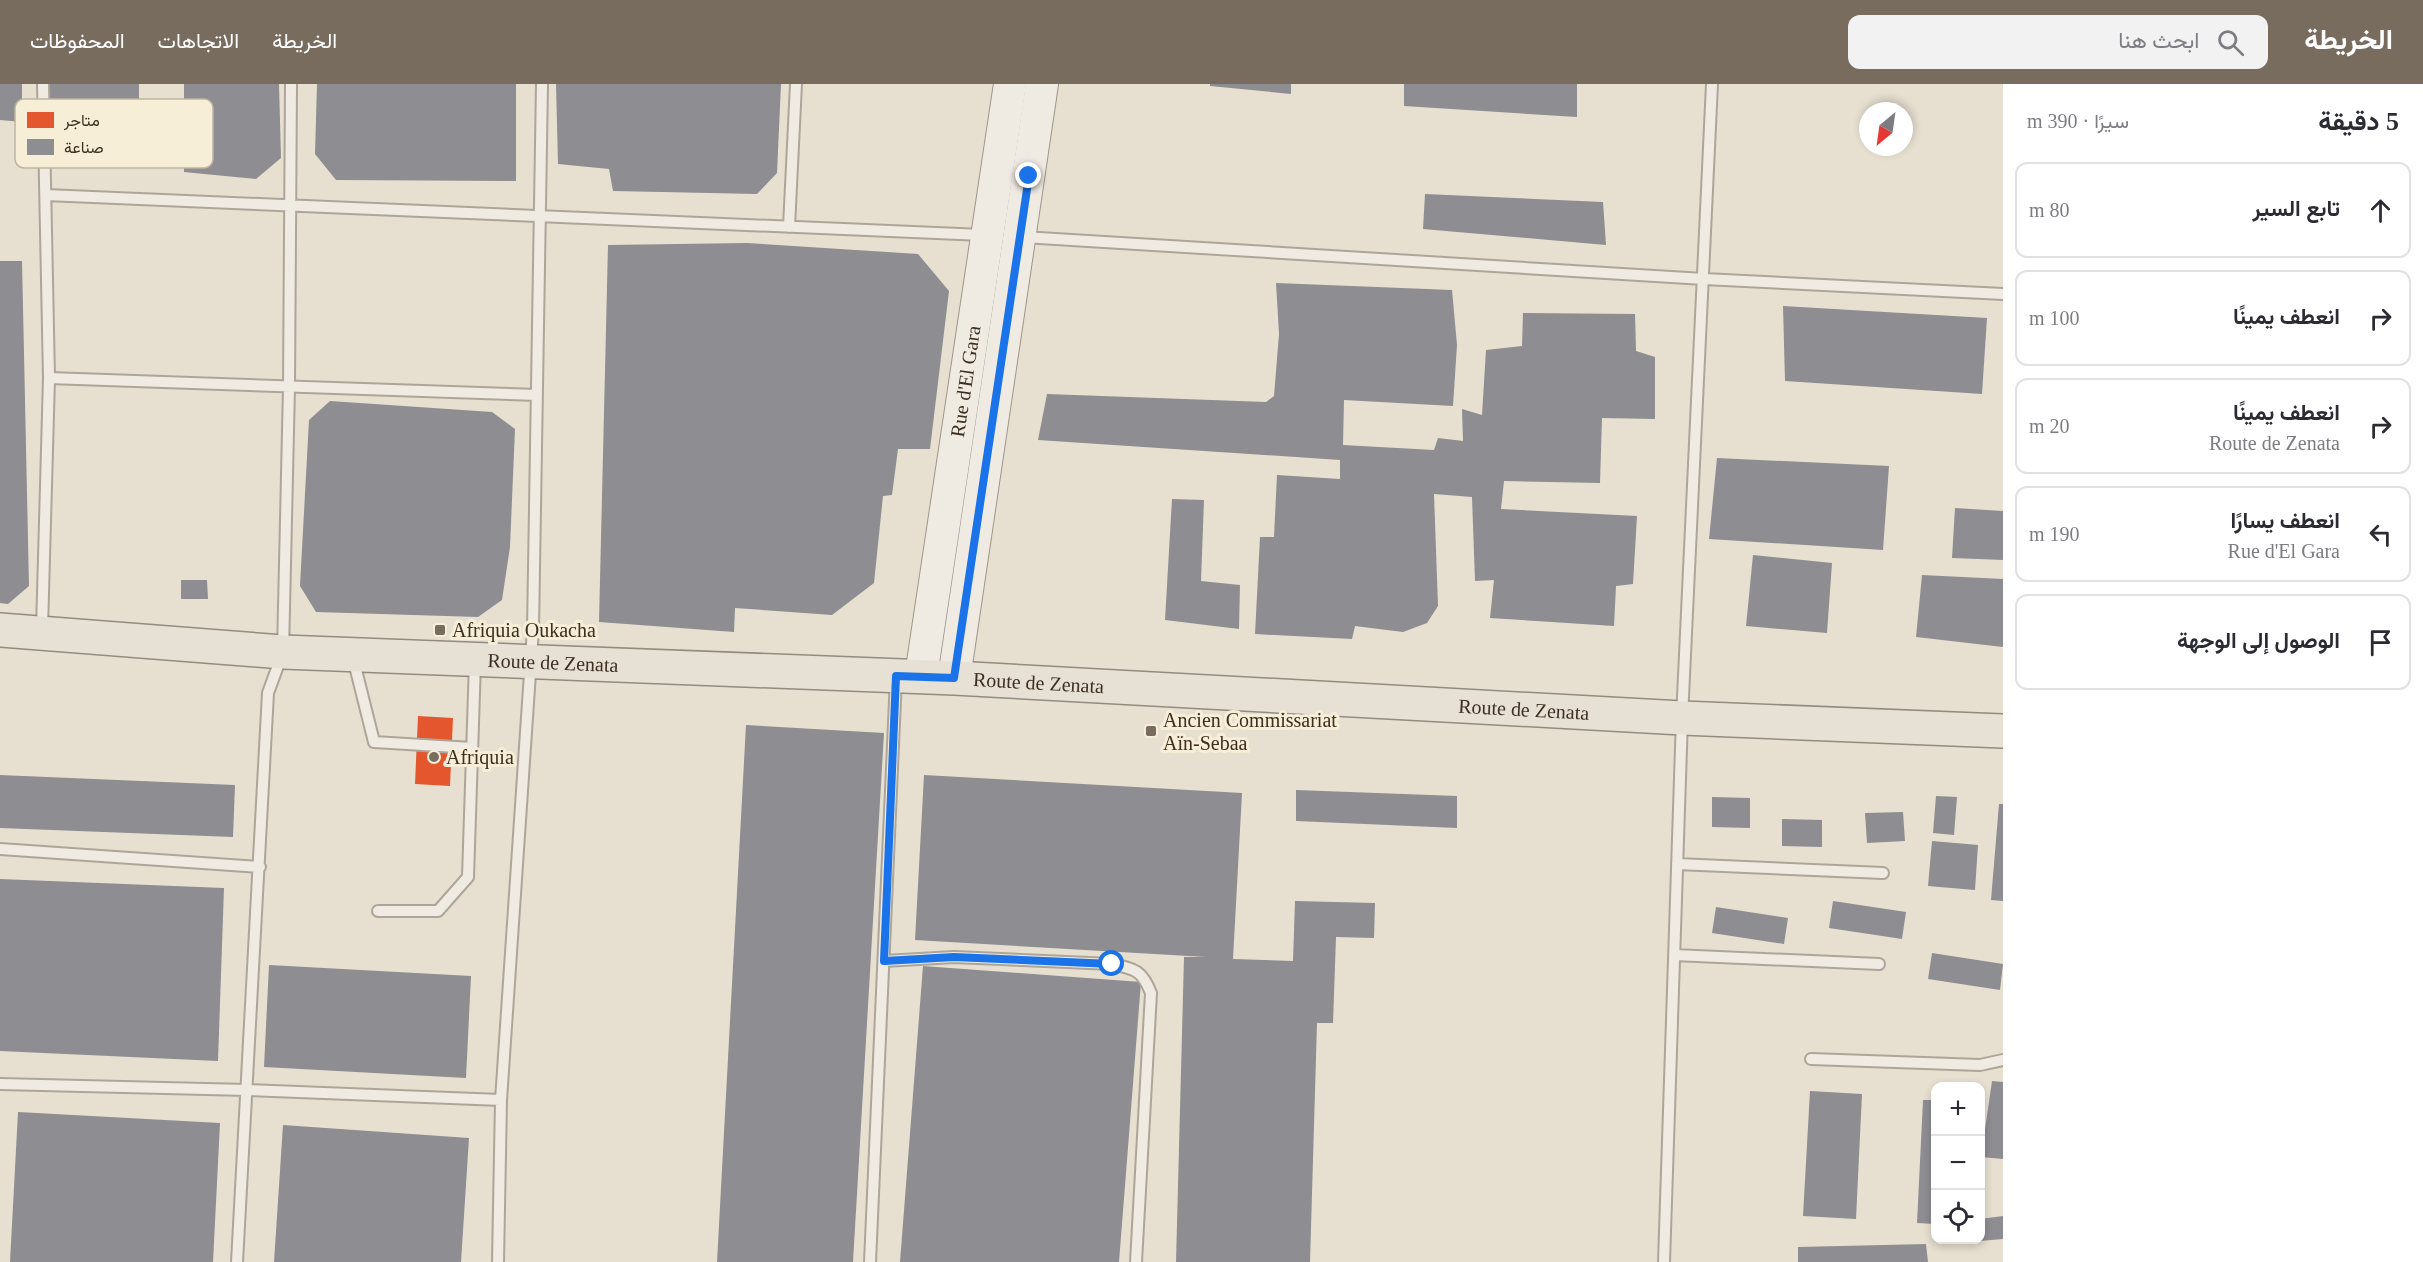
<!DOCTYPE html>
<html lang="ar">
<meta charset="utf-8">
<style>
body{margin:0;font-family:"Times New Roman",Vazirmatn,serif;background:#f2f2f3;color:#2b2b33;direction:rtl}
.controls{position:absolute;right:18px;bottom:18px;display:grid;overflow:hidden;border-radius:12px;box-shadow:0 3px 9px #0003}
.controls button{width:54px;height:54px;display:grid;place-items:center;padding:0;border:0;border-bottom:2px solid #e1e1e2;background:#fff;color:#2b2b33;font:30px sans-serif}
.compass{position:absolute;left:1859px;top:18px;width:54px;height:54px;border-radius:50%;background:#fff;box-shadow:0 3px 9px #0003;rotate:209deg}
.stop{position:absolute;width:18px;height:18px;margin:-14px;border:4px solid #1a73e8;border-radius:50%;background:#fff}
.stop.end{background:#1a73e8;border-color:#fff;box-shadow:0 2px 6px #0008}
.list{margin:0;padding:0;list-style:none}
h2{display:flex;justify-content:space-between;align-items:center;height:78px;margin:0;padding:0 24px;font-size:26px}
h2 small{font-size:20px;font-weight:400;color:#7c7c81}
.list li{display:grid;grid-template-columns:39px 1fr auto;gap:18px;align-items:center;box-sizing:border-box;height:96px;margin:0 12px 12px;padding:0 12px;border:2px solid #e1e1e2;border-radius:12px}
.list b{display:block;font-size:22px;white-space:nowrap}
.list p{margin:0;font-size:20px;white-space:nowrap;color:#7c7c81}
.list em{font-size:20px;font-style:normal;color:#7c7c81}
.icon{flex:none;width:33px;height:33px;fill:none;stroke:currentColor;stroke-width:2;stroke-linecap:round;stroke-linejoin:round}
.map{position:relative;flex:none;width:2003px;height:1178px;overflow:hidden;direction:ltr}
header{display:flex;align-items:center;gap:36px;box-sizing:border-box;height:84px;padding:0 30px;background:#786c5e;color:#fff}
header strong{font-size:28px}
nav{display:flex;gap:33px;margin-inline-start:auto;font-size:21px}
.search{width:420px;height:54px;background:#f2f2f3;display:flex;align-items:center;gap:15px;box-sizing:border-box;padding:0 21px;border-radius:12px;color:#7c7c81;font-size:22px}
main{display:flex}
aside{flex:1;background:#fff}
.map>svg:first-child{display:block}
.shops{fill:#e4572e}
.industry{fill:#8d8d92}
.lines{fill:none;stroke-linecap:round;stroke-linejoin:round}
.lane-casing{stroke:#ada599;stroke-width:14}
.secondary-casing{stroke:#9c958a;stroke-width:34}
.primary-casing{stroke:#928b80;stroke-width:36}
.lane{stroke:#efebe3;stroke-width:10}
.secondary{stroke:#efebe3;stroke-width:32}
.primary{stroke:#e6e1d4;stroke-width:33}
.route{stroke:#1a73e8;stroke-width:8}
.poi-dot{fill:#786c5e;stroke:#f7eed8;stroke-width:2}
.labels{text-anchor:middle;stroke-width:6;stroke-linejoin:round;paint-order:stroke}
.street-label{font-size:20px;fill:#3d2e20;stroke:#f7eed8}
.poi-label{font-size:20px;fill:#3d2e20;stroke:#f7eed8;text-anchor:start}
.key{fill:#f7eed8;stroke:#bfb4a1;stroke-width:1.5}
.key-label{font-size:16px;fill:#3d2e20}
</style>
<header>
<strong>الخريطة</strong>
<div class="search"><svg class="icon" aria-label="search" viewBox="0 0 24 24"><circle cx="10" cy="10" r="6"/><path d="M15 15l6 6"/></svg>ابحث هنا</div>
<nav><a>الخريطة</a><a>الاتجاهات</a><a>المحفوظات</a></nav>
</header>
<main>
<aside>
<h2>5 دقيقة<small>سيرًا · 390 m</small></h2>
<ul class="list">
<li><svg class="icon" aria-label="ahead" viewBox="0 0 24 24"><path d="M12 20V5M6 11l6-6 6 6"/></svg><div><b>تابع السير</b></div><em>80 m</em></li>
<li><svg class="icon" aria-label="right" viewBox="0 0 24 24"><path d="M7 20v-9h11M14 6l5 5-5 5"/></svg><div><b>انعطف يمينًا</b></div><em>100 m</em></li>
<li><svg class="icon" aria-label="right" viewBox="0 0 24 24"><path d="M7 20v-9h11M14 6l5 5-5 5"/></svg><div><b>انعطف يمينًا</b><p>Route de Zenata</p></div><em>20 m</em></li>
<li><svg class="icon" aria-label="left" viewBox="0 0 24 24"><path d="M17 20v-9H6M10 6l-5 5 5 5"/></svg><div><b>انعطف يسارًا</b><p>Rue d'El Gara</p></div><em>190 m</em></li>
<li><svg class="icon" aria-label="arrive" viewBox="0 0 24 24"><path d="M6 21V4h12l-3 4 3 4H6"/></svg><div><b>الوصول إلى الوجهة</b></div></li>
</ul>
</aside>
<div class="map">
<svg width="2003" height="1178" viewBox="0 0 2003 1178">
<rect width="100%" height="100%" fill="#e7e0d1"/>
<path class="shops" d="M418,632L453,634L450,702L415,700Z"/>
<path class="industry" d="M0,0H22V38L0,36Z
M48,0H139V72L50,74Z
M184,0H279L281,74L256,95L184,88Z
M317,0H516V97L336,96L315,70Z
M556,0H781L777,89L757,110L613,107L609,85L558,80Z
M1210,0H1291V10L1210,2Z
M1404,0H1577V33L1404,22Z
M1425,110L1603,118L1606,161L1423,145Z
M747,159L918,170L949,207L930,365H898L892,411L883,412L874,499L832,531L735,524L734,548L599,538L608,161Z
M0,177H22L29,502L8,520L0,519Z
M1276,199L1452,206L1457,261L1453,322L1344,316L1343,361L1434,366L1438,354L1463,357L1462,325L1482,331L1486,266L1522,262L1523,229L1635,230L1636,267L1655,273V335L1602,334L1600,399L1504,397L1501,425L1637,432L1633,500L1616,502L1614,542L1490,534L1494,496L1475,497L1472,413L1434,410L1438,522L1427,539L1403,548L1355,542L1352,555L1255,550L1260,453H1274L1277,391L1340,395V376L1038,356L1047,310L1266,318L1274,312L1279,250Z
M1783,222L1987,234L1982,310L1785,297Z
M330,317L492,328L515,345L510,463L502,516L478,533L316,528L300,502L309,336Z
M1717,374L1889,382L1883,466L1709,455Z
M1172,415L1204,416L1201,497L1240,501L1239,545L1165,536Z
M1955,424L2003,427V476L1952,474Z
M1753,471L1832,479L1827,549L1746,542Z
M1922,491L2003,495V563L1916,553Z
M181,496H207L208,515H181Z
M746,641L884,649L853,1178H717Z
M0,691L235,701L233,753L0,744Z
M924,691L1242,709L1233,875L1293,877L1295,817L1375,819L1374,854L1336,853L1333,939H1317L1310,1178H1176L1184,873H1206L915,856Z
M1296,706L1457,712V744L1296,737Z
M1936,712L1957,713L1954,751L1933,749Z
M1712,713L1750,714V744L1712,743Z
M1999,720H2003V817L1991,816Z
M1903,728L1905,757L1867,759L1865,729Z
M1782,735L1822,736V763L1782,762Z
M1932,757L1978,761L1975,806L1928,802Z
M0,795L224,804L218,977L0,967Z
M1833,817L1906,828L1902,855L1829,844Z
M1716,823L1788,834L1784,860L1712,849Z
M1932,869L2003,880L2000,906L1928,895Z
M269,881L471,892L466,994L264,983Z
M923,882L1141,898L1119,1178H900Z
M1992,997L2003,998V1075L1981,1073Z
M1810,1007L1862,1010L1856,1135L1803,1132Z
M1923,1016H1935V1140L1917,1139Z
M18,1028L220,1039L213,1178H10Z
M283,1041L469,1054L461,1178H274Z
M2003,1132V1155L1980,1157V1135Z
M1926,1160L1928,1178H1798V1163Z"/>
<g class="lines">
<defs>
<path id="lane" d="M46,111L983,151
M789,143L796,0
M1023,153L1704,195L2003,210
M49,294L537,311
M42,545L49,294L43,0
M353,574L374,658L472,664
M0,765L260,783
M1677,780L1883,789
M378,827H438L468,793L475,578
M1674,871L1879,880
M884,877L954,873L1112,880C1135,885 1142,886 1151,909L1136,1178
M1811,975L1980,981L2003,976
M0,1000L247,1006L501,1016
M237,1178L268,609L283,568L289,303L291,0
M498,1178L501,1016L533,545L542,0
M870,1178L896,594
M1664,1178L1682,634L1712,0"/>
<g id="secondary">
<path id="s1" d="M921,592L1010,0"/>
<path d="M954,594L1042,0"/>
</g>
<g id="primary">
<path id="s2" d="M0,546L283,568L954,594L1682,634L2003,647"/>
</g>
</defs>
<use href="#lane" class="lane-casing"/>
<use href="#secondary" class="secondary-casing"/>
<use href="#primary" class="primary-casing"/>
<use href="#lane" class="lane"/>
<use href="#secondary" class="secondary"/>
<use href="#primary" class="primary"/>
</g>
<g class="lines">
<path class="route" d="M1029,92L954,594L896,592L884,877L954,873L1112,880"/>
</g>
<g class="poi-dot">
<rect x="434" y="540" width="12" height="12" rx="3"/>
<rect x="1145" y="641" width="12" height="12" rx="3"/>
<circle cx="434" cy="673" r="6"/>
</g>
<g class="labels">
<g class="street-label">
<text dy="7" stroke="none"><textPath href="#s1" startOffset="298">Rue d'El Gara</textPath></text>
<text dy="7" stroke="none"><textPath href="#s2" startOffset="554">Route de Zenata</textPath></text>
<text dy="7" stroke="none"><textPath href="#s2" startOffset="1040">Route de Zenata</textPath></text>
<text dy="7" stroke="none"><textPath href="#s2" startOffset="1526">Route de Zenata</textPath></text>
</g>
<g class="poi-label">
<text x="452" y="553">Afriquia Oukacha</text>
<text x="1163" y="643">Ancien Commissariat<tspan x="1163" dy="23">Aïn-Sebaa</tspan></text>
<text x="446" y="680">Afriquia</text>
</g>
</g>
<rect x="15" y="15" width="198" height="69" rx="9" class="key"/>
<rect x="27" y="28" width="27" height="16" fill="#e4572e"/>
<rect x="27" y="55" width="27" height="16" fill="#8d8d92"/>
<g class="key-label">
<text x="64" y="42">متاجر</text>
<text x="64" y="69">صناعة</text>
</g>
</svg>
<div class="controls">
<button>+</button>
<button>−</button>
<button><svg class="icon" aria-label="locate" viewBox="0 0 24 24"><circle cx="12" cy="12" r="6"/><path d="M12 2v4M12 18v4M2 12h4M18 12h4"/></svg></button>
</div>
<svg class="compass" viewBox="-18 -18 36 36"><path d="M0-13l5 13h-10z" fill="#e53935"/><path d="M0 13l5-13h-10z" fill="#7c7c81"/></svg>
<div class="stop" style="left:1112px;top:880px"></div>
<div class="stop end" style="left:1029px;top:92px"></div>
</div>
</main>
